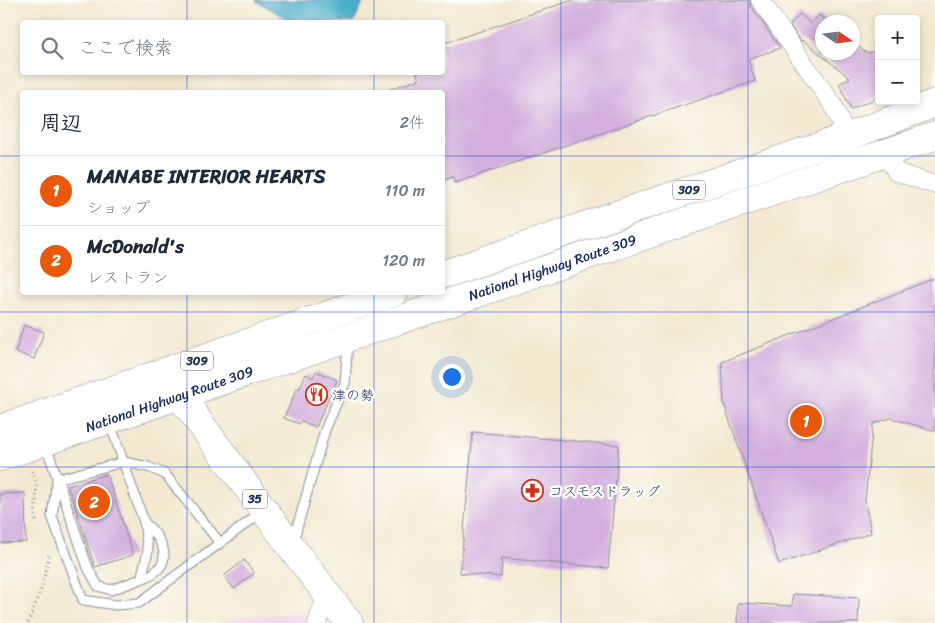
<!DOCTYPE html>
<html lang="ja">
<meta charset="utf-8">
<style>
body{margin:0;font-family:Sriracha,"Klee One",sans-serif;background:#f2f2f3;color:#1f2937}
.controls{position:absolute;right:15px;top:15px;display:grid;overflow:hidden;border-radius:5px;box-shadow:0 2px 8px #0003}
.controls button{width:45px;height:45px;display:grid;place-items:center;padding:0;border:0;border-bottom:1px solid #e0e1e3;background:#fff;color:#1f2937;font:25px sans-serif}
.compass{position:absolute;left:815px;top:15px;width:45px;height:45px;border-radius:50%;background:#fff;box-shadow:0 2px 8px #0003;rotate:103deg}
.you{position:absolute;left:451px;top:376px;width:18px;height:18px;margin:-12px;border:4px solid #fff;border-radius:50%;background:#1a73e8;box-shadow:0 0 0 8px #1a73e833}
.badge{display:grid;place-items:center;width:32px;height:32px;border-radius:50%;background:#ea580c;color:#fff;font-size:16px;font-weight:700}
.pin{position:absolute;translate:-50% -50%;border:2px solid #fff;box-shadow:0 1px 5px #0006}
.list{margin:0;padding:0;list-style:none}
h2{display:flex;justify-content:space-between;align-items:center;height:65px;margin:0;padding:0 20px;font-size:21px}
h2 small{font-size:16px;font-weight:400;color:#747a83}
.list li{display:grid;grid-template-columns:32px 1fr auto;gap:15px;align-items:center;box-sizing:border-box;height:70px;padding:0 20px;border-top:1px solid #e0e1e3}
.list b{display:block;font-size:19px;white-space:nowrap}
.list p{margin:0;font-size:16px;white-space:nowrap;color:#747a83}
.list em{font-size:16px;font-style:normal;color:#747a83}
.icon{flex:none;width:28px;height:28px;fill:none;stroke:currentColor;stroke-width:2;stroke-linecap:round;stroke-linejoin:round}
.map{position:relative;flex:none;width:935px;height:623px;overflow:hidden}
.search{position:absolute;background:#fff;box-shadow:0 2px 8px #0003;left:20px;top:20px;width:425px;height:55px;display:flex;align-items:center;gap:12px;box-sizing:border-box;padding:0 18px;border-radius:5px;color:#747a83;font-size:19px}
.panel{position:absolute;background:#fff;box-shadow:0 2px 8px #0003;left:20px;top:90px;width:425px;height:205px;border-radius:5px}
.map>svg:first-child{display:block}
.built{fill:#edd1e9}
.water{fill:#4caecb;stroke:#346e94}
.building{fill:#d2afdd}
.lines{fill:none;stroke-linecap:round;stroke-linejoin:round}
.lane-casing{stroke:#878c98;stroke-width:11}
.street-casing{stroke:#878c98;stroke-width:19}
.primary-casing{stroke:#878c98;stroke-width:29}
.highway-casing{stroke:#878c98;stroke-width:29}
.path{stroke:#878c98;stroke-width:3;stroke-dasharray:1 4;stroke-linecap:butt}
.lane{stroke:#fff;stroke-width:9}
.street{stroke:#fff;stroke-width:18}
.primary{stroke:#fff;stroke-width:28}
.highway{stroke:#fff;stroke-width:28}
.grid{fill:none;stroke:#1d4ed8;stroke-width:1;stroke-opacity:0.55}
.labels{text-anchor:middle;stroke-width:5;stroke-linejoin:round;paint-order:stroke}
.shield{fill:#fdfcf7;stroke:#5f6c8c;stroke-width:1}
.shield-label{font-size:12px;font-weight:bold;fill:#1b2f5e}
.street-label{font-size:14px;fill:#1b2f5e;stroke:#fdfcf7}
.poi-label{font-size:14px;fill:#1b2f5e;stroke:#fdfcf7;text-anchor:start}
</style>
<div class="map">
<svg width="935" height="623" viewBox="0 0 935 623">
<rect width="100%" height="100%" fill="#fdfcf7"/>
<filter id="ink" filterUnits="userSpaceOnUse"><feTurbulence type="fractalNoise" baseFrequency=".02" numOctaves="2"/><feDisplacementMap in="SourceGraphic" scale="10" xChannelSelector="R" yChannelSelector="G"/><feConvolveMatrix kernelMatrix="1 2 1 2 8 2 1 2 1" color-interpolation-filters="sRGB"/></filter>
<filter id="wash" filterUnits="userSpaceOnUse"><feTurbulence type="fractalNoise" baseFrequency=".0096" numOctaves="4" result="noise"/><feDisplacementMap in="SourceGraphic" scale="20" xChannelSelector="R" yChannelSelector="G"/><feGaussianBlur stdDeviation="1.12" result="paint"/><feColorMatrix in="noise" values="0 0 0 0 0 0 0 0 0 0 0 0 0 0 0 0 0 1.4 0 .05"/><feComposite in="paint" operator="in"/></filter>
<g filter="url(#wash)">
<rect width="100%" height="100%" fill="#f3e9d1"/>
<path class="built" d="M305,613L309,620L308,623H221L243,616Z"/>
<path class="water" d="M255,0H364L354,22H292Z"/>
<g id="blocks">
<path class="building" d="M573,0H750L751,6L780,48L748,59L755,81L455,183L453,177L442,181V92H389L388,90L419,79L416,72H442V44Z
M800,14L811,24L819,15L829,22H822V52H852V42L865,52H873L879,67V97L851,109L839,84L850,78L803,40L801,41L790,25Z
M935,278V431L891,418L873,424L865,500L871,533L779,564L724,404L722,362Z
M24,325L44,332L34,359L15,352Z
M316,371L337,380L316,427L301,421L299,424L284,418L297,388L299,389L306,374L313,378Z
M473,432L619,445L608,568L502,558L501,577L460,573Z
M107,474L133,555L95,567L68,486Z
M25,493L26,542L0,543V494Z
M244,560L254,573L234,589L224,576Z
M793,594L859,598L858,623H737L738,603L792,606Z"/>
</g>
</g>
<g filter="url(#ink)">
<use href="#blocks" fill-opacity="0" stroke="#878c98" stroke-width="1"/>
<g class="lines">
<defs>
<path id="lane" d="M46,445L88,568L98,586L111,590L141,579L148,551L144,522L110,423
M124,462L148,467L165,474L220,543L139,603L116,605L83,600L52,516L57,479Z
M293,542L325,430L345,383L348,341
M220,543L262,512
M141,579C176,567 166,542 144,522"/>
<path id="street" d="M760,0L833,105L847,137
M886,153L896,172L935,185
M317,623L327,594"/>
<path id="primary" d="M171,375L180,396L292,548L349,623"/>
<g id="highway">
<path d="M442,275L622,213L847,137L935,103"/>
<path d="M0,429L394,292"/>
<path id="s1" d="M0,457L935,136"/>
</g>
</defs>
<use href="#lane" class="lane-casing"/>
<use href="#street" class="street-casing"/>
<use href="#primary" class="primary-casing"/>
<use href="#highway" class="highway-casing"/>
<path class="path" d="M32,471L37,485L35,518L36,521
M28,623L42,587L49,554"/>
<use href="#lane" class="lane"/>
<use href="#street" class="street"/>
<use href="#primary" class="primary"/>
<use href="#highway" class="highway"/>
</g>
</g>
<path class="grid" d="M187,0V22M374,0V22M561,0V623M748,0V623M187,72V92M374,72V92M0,156H22M442,156H935M187,292V623M374,292V623M0,312H935M0,467H935"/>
<defs>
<symbol id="restaurant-ring" viewBox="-11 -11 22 22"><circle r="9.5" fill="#fdfcf7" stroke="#c8321e" stroke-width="1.5"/><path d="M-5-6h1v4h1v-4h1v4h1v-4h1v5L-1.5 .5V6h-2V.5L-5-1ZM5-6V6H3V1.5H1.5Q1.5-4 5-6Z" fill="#c8321e"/></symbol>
<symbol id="pharmacy-ring" viewBox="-11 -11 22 22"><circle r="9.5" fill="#fdfcf7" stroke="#c8321e" stroke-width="1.5"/><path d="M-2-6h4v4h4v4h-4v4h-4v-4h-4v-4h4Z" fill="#c8321e"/></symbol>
</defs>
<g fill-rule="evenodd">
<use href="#restaurant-ring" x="304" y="382" width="25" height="25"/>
<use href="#pharmacy-ring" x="520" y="478" width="25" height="25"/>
</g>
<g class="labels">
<g class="shield">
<rect x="673" y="180.5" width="32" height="19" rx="4"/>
<rect x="181" y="351.5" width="32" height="19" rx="4"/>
<rect x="242.5" y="489.5" width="25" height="19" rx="4"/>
</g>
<g class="shield-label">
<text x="689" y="194">309</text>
<text x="197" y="365">309</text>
<text x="255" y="503">35</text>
</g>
<g class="street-label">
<text dy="5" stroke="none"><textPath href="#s1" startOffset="584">National Highway Route 309</textPath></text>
<text dy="5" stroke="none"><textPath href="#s1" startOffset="179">National Highway Route 309</textPath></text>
</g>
<g class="poi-label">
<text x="332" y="400">津の勢</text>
<text x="549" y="496">コスモスドラッグ</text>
</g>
</g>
</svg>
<div class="controls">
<button>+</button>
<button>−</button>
</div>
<svg class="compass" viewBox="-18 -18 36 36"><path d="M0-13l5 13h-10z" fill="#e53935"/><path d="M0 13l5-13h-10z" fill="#747a83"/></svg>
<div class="you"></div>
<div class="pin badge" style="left:806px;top:421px">1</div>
<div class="pin badge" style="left:94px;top:502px">2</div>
<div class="search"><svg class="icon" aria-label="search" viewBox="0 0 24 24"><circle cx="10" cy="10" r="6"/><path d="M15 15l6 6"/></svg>ここで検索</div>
<section class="panel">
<h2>周辺<small>2件</small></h2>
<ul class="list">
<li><span class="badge">1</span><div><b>MANABE INTERIOR HEARTS</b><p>ショップ</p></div><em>110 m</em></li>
<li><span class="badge">2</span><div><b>McDonald's</b><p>レストラン</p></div><em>120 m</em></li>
</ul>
</section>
</div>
